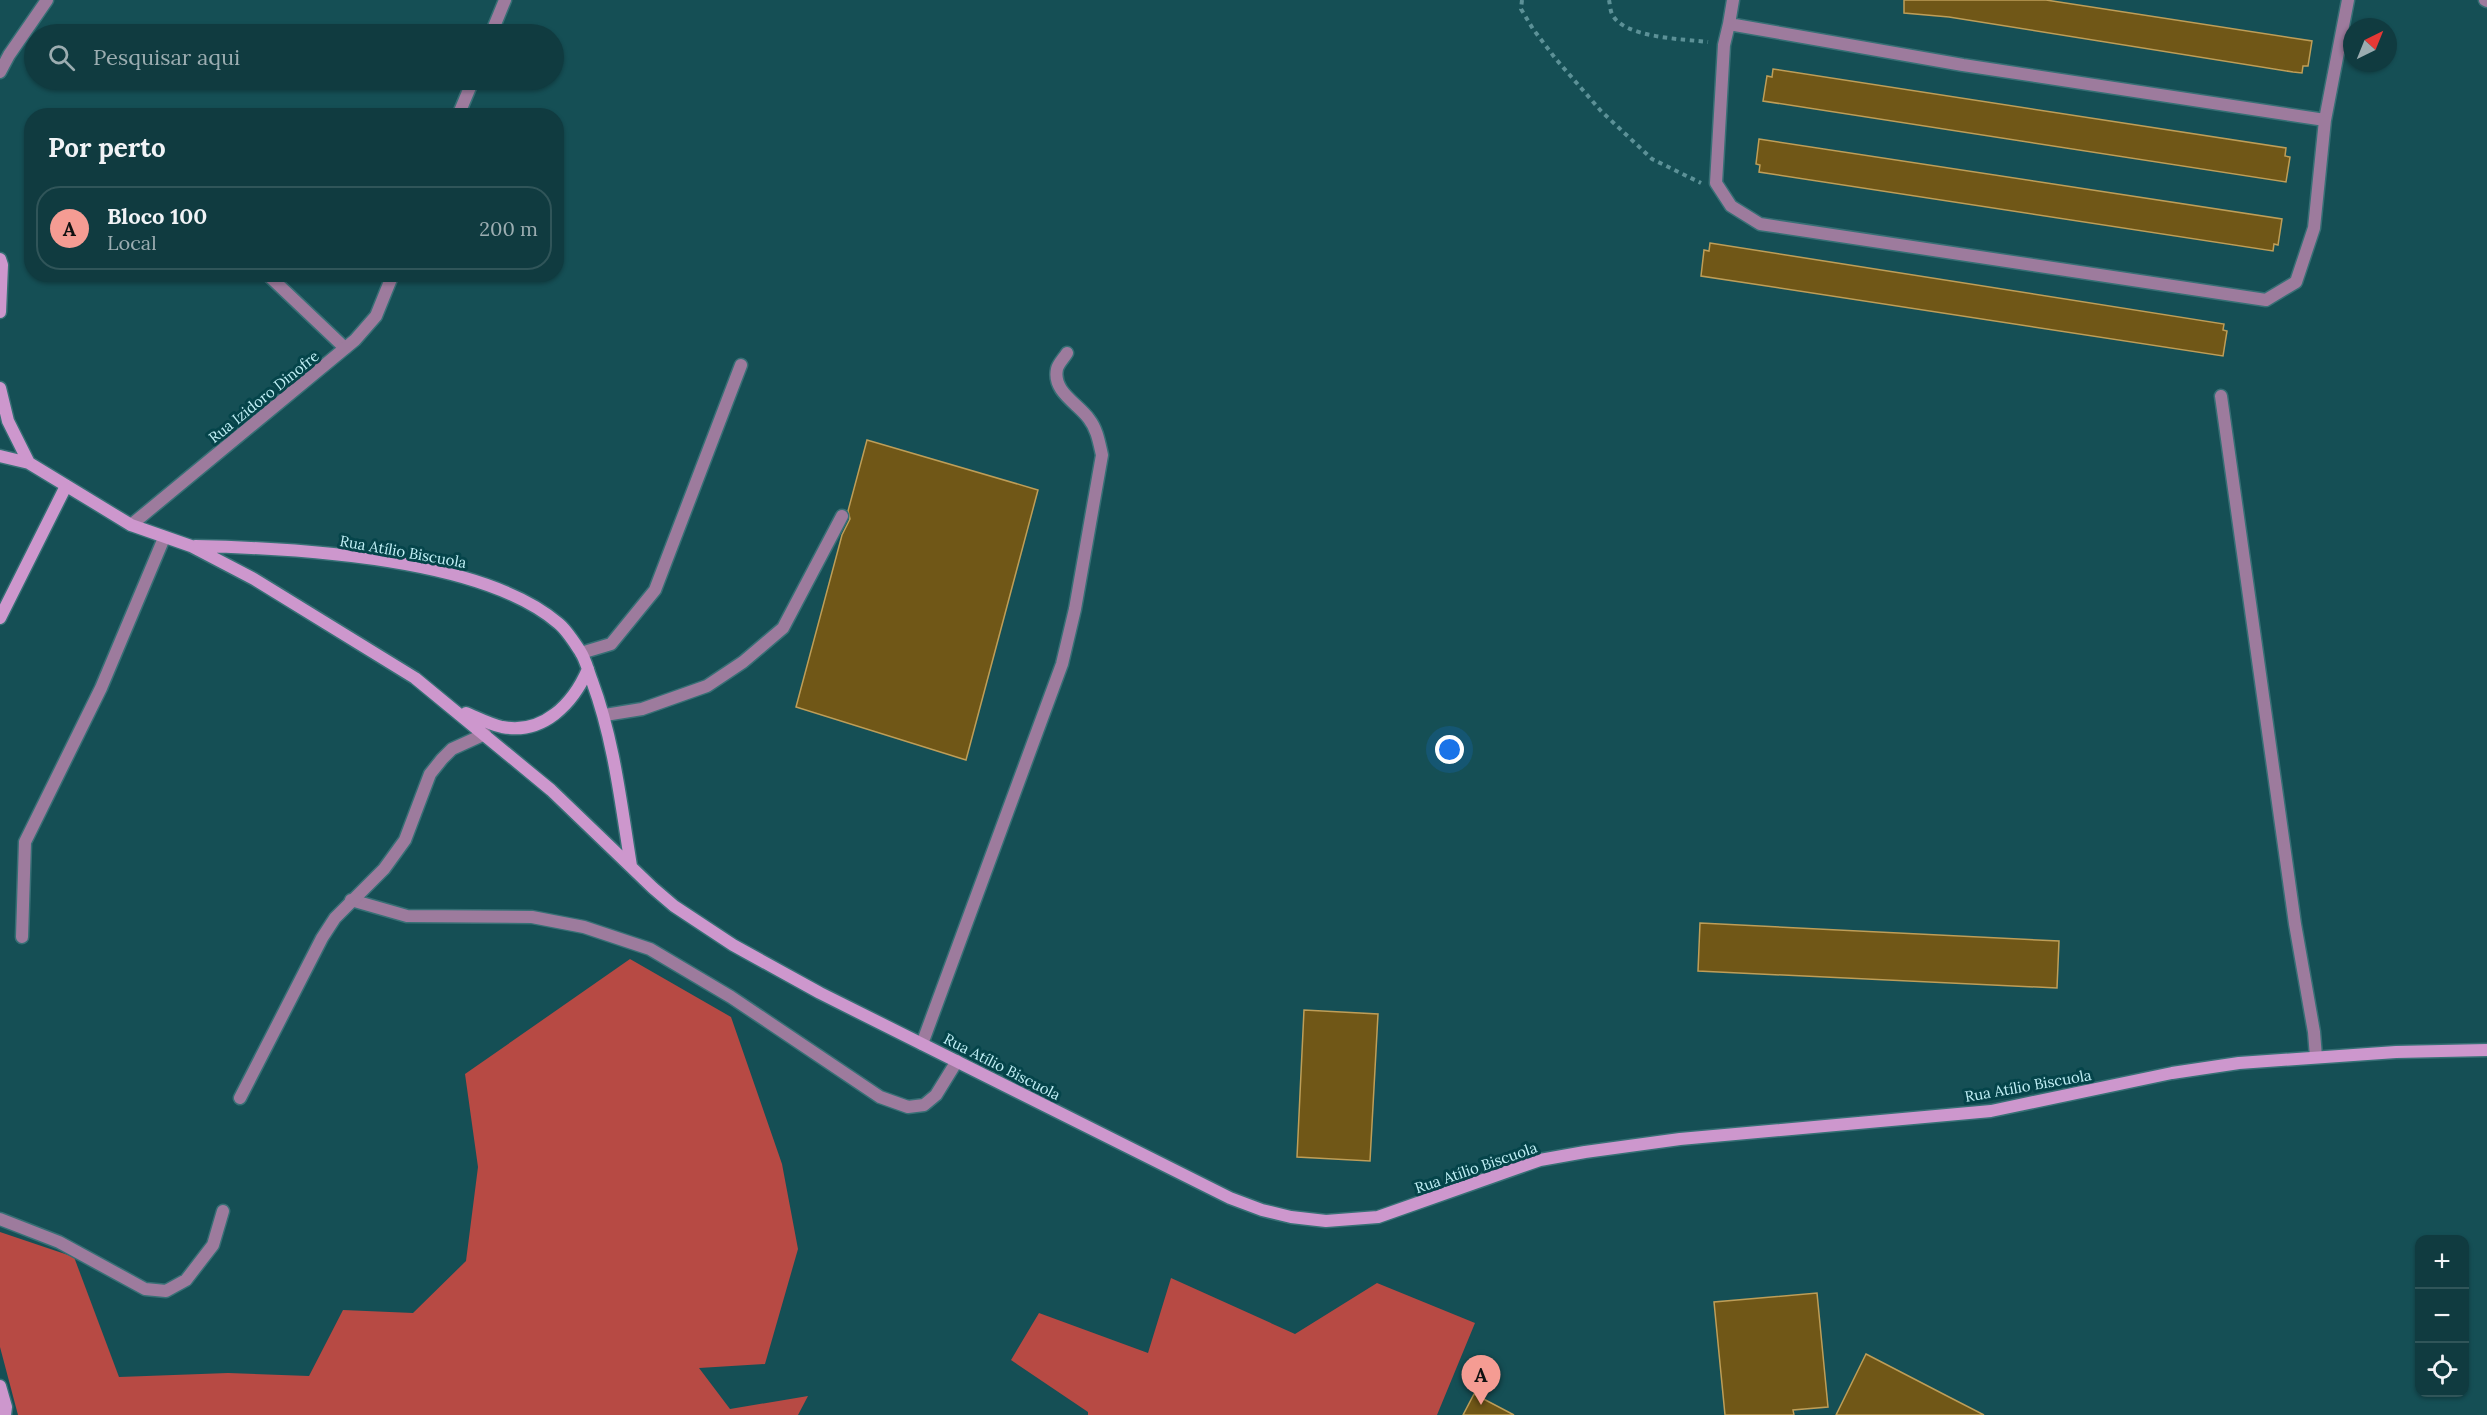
<!DOCTYPE html>
<html lang="pt">
<meta charset="utf-8">
<style>
body{margin:0;font-family:Lora,serif;background:#194247;color:#f1f3f6}
.controls{position:absolute;right:18px;bottom:18px;display:grid;overflow:hidden;border-radius:12px;box-shadow:0 2px 4px #0004}
.controls button{width:54px;height:54px;display:grid;place-items:center;padding:0;border:0;border-bottom:2px solid #305559;background:#103b40;color:#f1f3f6;font:30px sans-serif}
.compass{position:absolute;left:2343px;top:18px;width:54px;height:54px;border-radius:50%;background:#103b40;box-shadow:0 2px 4px #0004;rotate:43deg}
.you{position:absolute;left:1450px;top:750px;width:21px;height:21px;margin:-15px;border:4px solid #fff;border-radius:50%;background:#1a73e8;box-shadow:0 0 0 9px #1a73e833}
.badge{display:grid;place-items:center;width:39px;height:39px;border-radius:50%;background:#f59c93;color:#111;font-size:20px;font-weight:700}
.pin{position:absolute;translate:-50% -50px;filter:drop-shadow(0 2px 3px #0008)}
.pin::after{content:'';position:absolute;top:32px;width:21px;height:18px;background:inherit;clip-path:polygon(0 0,100% 0,50% 100%)}
.list{margin:0;padding:0;list-style:none}
h2{display:flex;justify-content:space-between;align-items:center;height:78px;margin:0;padding:0 24px;font-size:26px}
h2 small{font-size:20px;font-weight:400;color:#9cadb1}
.list li{display:grid;grid-template-columns:39px 1fr auto;gap:18px;align-items:center;box-sizing:border-box;height:84px;margin:0 12px 12px;padding:0 12px;border:2px solid #305559;border-radius:24px}
.list b{display:block;font-size:22px;white-space:nowrap}
.list p{margin:0;font-size:20px;white-space:nowrap;color:#9cadb1}
.list em{font-size:20px;font-style:normal;color:#9cadb1}
.icon{flex:none;width:33px;height:33px;fill:none;stroke:currentColor;stroke-width:2;stroke-linecap:round;stroke-linejoin:round}
.map{position:relative;flex:none;width:2487px;height:1415px;overflow:hidden}
.search{position:absolute;background:#103b40;box-shadow:0 2px 4px #0004;left:24px;top:24px;width:540px;height:66px;display:flex;align-items:center;gap:15px;box-sizing:border-box;padding:0 21px;border-radius:33px;color:#9cadb1;font-size:22px}
.panel{position:absolute;background:#103b40;box-shadow:0 2px 4px #0004;left:24px;top:108px;width:540px;height:174px;border-radius:24px}
.map>svg:first-child{display:block}
.forest{fill:#b74a44}
.building{fill:#705717;stroke:#be9e58;stroke-width:1.5}
.lines{fill:none;stroke-linecap:round;stroke-linejoin:round}
.lane-casing{stroke:#376f75;stroke-width:15}
.street-casing{stroke:#376f75;stroke-width:15}
.secondary-casing{stroke:#376f75;stroke-width:15}
.path{stroke:#5c9197;stroke-width:4;stroke-dasharray:4.5 4.5;stroke-linecap:butt}
.lane{stroke:#9d7b9d;stroke-width:12}
.street{stroke:#9d7b9d;stroke-width:12}
.secondary{stroke:#cd97cd;stroke-width:12}
.labels{text-anchor:middle;stroke-width:6;stroke-linejoin:round;paint-order:stroke}
.street-label{font-size:15px;fill:#c1f0f6;stroke:#05444a}
</style>
<div class="map">
<svg width="2487" height="1415" viewBox="0 0 2487 1415">
<rect width="100%" height="100%" fill="#154f55"/>
<path class="forest" d="M630,959L731,1017L782,1164L798,1249L765,1364L699,1368L730,1409L808,1396L798,1415H18L0,1347V1232L74,1257L119,1377L228,1373L309,1376L343,1310L413,1313L466,1261L478,1167L465,1074Z
M1171,1278L1295,1334L1377,1283L1475,1323L1437,1415H1088V1412L1011,1360L1039,1313L1148,1353Z"/>
<path class="building" d="M1904,0H2046L2312,41L2308,66H2303L2302,73L2293,72L1949,17L1904,13Z
M1773,69L2286,148L2285,156L2290,157L2286,182L1763,101L1767,76L1772,77Z
M1759,139L2282,219L2278,245L2274,244L2273,251L1759,172L1760,165L1756,164Z
M1710,243L2224,324L2223,330L2227,331L2223,356L1701,276L1704,250L1709,251Z
M867,440L1038,490L966,760L796,707L842,535L850,519L848,511Z
M1700,923L2059,941L2057,988L1698,971Z
M1304,1010L1378,1014L1370,1161L1297,1157Z
M1817,1293L1828,1407L1793,1410L1794,1415H1725L1714,1302Z
M1866,1354L1949,1397L1984,1415H1836Z
M1474,1394L1514,1415H1463Z"/>
<g class="lines">
<defs>
<path id="lane" d="M267,274L345,348
M2221,396L2295,924L2314,1032L2316,1057
M581,653L611,644L655,590L741,365
M605,715L642,709L707,686L743,662L783,628L842,516
M351,900L407,916L532,917L584,927L650,949L731,997L880,1097L908,1107L924,1105L936,1095L957,1061
M22,937L25,842L101,688L164,538
M0,1219L59,1242L145,1289L166,1291L186,1280L213,1245L223,1211"/>
<path id="street" d="M1733,0L1729,24L1963,65L2325,120L2348,0
M2485,0L2487,1
M1729,24L1724,45L1716,183L1731,206L1760,224L2266,300L2296,282L2314,228L2325,120
M491,34L505,0
M0,72L9,55L47,0
M458,116L473,80
M131,525L355,340L376,316L393,274
M922,1044L1062,664L1075,609L1102,455C1099,442 1097,429 1089,419C1079,404 1052,392 1057,369C1058,364 1064,358 1067,353
M240,1098L322,938L335,918L384,869L405,840L430,774L442,759L452,749L485,734"/>
<path id="secondary" d="M0,259L2,265L0,312
M0,388L8,421L29,463
M0,456L29,463L131,525L191,546L254,579L415,678L551,790L653,888L674,906L733,945L820,993L1230,1198L1262,1210L1291,1217L1326,1221L1378,1217L1540,1160L1585,1152L1680,1139L1991,1111L2172,1073L2239,1063L2396,1052L2487,1050
M195,546C293,548 481,557 558,623C566,629 574,642 580,651C586,660 588,671 592,681C614,740 621,804 631,866
M0,618L66,486
M466,713C478,718 489,724 502,727C543,735 573,704 588,669
M0,1386L6,1407L5,1415"/>
</defs>
<use href="#lane" class="lane-casing"/>
<use href="#street" class="street-casing"/>
<use href="#secondary" class="secondary-casing"/>
<path class="path" d="M1522,0L1521,9L1533,29L1555,58L1601,111L1652,159L1701,183
M1609,0C1610,4 1610,10 1612,14C1623,38 1684,39 1708,42"/>
<use href="#lane" class="lane"/>
<use href="#street" class="street"/>
<use href="#secondary" class="secondary"/>
</g>
<g class="labels">
<g class="street-label">
<text transform="translate(264 397) rotate(-39)" y="5">Rua Izidoro Dinofre</text>
<text transform="translate(403 552) rotate(10)" y="5">Rua Atílio Biscuola</text>
<text transform="translate(1002 1067) rotate(27)" y="5">Rua Atílio Biscuola</text>
<text transform="translate(2028 1086) rotate(-10)" y="5">Rua Atílio Biscuola</text>
<text transform="translate(1476 1168) rotate(-19)" y="5">Rua Atílio Biscuola</text>
</g>
</g>
</svg>
<div class="controls">
<button>+</button>
<button>−</button>
<button><svg class="icon" aria-label="locate" viewBox="0 0 24 24"><circle cx="12" cy="12" r="6"/><path d="M12 2v4M12 18v4M2 12h4M18 12h4"/></svg></button>
</div>
<svg class="compass" viewBox="-18 -18 36 36"><path d="M0-13l5 13h-10z" fill="#e53935"/><path d="M0 13l5-13h-10z" fill="#9cadb1"/></svg>
<div class="you"></div>
<div class="pin badge" style="left:1481px;top:1405px">A</div>
<div class="search"><svg class="icon" aria-label="search" viewBox="0 0 24 24"><circle cx="10" cy="10" r="6"/><path d="M15 15l6 6"/></svg>Pesquisar aqui</div>
<section class="panel">
<h2>Por perto<small></small></h2>
<ul class="list">
<li><span class="badge">A</span><div><b>Bloco 100</b><p>Local</p></div><em>200 m</em></li>
</ul>
</section>
</div>
